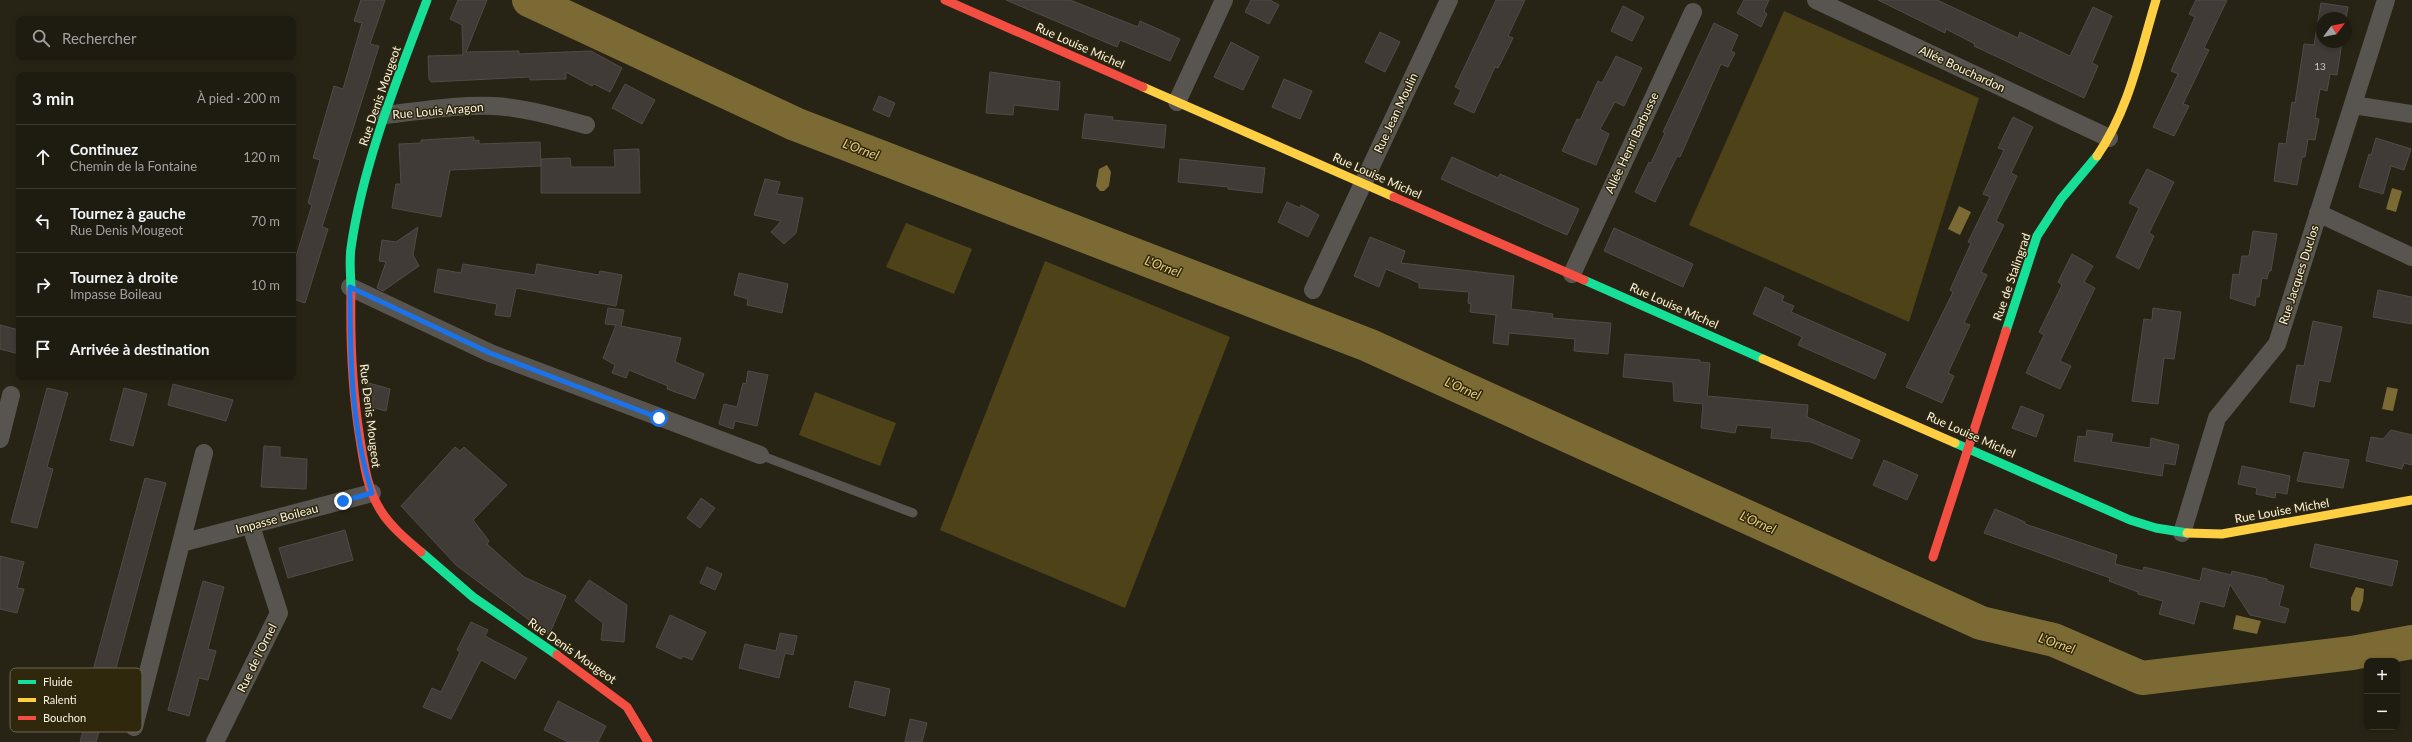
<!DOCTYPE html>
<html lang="fr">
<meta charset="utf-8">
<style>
body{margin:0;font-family:Lato,sans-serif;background:#2b281e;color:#f1f3f6}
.controls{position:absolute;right:12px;bottom:12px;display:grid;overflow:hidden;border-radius:8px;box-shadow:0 2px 6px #0003}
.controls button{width:36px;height:36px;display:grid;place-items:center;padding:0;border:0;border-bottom:1px solid #3c3930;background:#1e1b10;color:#f1f3f6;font:20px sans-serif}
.compass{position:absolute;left:2316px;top:12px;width:36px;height:36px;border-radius:50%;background:#1e1b10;box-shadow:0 2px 6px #0003;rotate:58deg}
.stop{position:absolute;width:12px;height:12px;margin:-9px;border:3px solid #1a73e8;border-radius:50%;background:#fff}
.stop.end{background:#1a73e8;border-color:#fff;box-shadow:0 1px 4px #0008}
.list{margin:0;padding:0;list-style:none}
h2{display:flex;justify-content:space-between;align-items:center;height:52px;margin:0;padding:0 16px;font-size:17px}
h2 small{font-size:13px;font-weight:400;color:#a1a19f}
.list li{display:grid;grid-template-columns:26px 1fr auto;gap:12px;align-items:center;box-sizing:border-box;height:64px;padding:0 16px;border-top:1px solid #3c3930}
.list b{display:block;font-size:15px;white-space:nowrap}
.list p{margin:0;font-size:13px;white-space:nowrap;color:#a1a19f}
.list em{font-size:13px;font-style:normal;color:#a1a19f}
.icon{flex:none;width:22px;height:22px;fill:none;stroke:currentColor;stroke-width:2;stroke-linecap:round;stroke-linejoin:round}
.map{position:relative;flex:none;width:2412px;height:742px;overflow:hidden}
.search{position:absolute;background:#1e1b10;box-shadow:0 2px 6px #0003;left:16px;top:16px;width:280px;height:44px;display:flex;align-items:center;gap:10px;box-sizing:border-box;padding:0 14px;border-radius:8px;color:#a1a19f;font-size:15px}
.panel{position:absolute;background:#1e1b10;box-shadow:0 2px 6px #0003;left:16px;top:72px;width:280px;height:308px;border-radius:8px}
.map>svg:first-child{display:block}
.green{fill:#4e4218}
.water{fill:#7b6a34}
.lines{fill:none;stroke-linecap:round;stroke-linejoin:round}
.river{stroke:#7b6a34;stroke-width:34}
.building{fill:#403b37;stroke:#514b48}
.lane{stroke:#585550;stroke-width:9}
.street{stroke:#585550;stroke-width:18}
.fast{stroke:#16e098;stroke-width:9}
.slow{stroke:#ffcf43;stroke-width:9}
.jam{stroke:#f24e42;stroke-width:9}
.route{stroke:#1a73e8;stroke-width:5}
.labels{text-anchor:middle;stroke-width:3;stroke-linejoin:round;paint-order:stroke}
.number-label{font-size:10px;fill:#cbc6b9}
.street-label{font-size:12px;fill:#f9f4e4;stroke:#30280d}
.water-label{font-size:13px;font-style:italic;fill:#eacf79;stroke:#30280d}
.key{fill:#30280d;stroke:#6c654e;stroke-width:1}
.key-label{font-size:11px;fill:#f9f4e4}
</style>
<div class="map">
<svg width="2412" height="742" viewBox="0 0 2412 742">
<rect width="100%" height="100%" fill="#282415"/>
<path class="green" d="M1784,11L1979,98L1909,322L1689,225Z
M906,223L972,249L954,294L886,267Z
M1045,261L1230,337L1125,608L940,530Z
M815,392L896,423L880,466L799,435Z"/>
<path class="water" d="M1107,165L1111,172L1109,186L1104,191H1100L1096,186L1099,169Z
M2392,188L2402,191L2396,212L2386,209Z
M1959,206L1971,212L1960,235L1948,229Z
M2387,387L2398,389L2393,411L2382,409Z
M2356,587L2364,589L2363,601L2359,612L2351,610V598Z
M2236,615L2261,621L2257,634L2233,629Z"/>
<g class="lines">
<path class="river" d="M529,0L795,124L1368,345L1981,623L2054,640L2142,678L2352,653L2412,642"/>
</g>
<path class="building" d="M361,0H385L370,44L379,46L322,227L328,229L305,303L293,299V266L312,205L308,203L320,160L313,158L334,86L343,89L362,23L354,21Z
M458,0H487L466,52L519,51V54L591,51L622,68L610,92L594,84L592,86L566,72V79L530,80V77L431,82L429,79L428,56L463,55L462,25L450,19Z
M1006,0H1070L1138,27L1140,21L1180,39L1170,61L1120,40L1117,47Z
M1251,0H1270L1279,5L1269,24L1245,12Z
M1496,0H1525L1508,36L1513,38L1498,68L1495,67L1474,113L1454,104L1461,90L1455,87Z
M1744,0H1769L1764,11L1767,14L1761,27L1737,13Z
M1878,0H1937L2018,38L2020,32L2070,56L2093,7L2112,16L2092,63L2098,66L2084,98L1974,46L1975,44L1946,29L1945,33Z
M2196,0H2227L2204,48L2209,50L2183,104L2189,106L2174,136L2153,127L2178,74L2171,71L2195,17L2189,14Z
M2321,3L2348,7L2346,19L2322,18V42H2342L2337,75L2330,74L2327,91L2320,89L2315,118L2319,119L2315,140L2308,139L2305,157H2302L2297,185L2274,181L2279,143L2286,144L2292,102L2295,103L2304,44L2314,45Z
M1623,6L1644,17L1632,41L1611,31Z
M1714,23L1738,35L1731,51L1735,53L1728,67L1721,64L1680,157L1677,156L1655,202L1635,192L1649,162L1651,163L1665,133L1663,132Z
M1380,32L1400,42L1385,72L1365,62Z
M1231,42L1259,57L1243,90L1214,77Z
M1616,56L1642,68L1624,106L1615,102L1600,129L1609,134L1596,165L1562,151L1577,119L1580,120L1598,81L1602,83Z
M990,72L1060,82L1058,110L1014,105L1013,115L986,113Z
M1284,79L1312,91L1300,119L1272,107Z
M625,84L655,100L642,124L612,108Z
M879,96L895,103L889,117L873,110Z
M1085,114L1113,117L1112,120L1166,125L1164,148L1082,138Z
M2013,117L2033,127L2011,173L2017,176L1996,221L2004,225L1981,272L1987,275L1964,323L1970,325L1948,373L1954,376L1942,403L1906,387L1953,292L1950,290L1971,243L1968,242L1990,197L1983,194L2004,150L1998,148Z
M474,137V141L479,140V144L540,142L541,166L450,170L441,217L392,208L396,184H401L399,144L421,143V140Z
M2376,138L2411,149L2404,170L2391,166L2383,194L2359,187L2369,154L2371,155Z
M639,149L640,193H541V159L570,158L571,167H615L614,150Z
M1452,157L1498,178L1500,174L1579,209L1567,235L1441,179Z
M1180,159L1265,168L1262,193L1228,189V187L1178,182Z
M2147,169L2174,182L2149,233L2154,236L2139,269L2116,257L2139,208L2129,203Z
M765,179L780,182L777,194L803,198L796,233L784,244L771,232L781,221L754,215Z
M1287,202L1300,208L1301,205L1319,215L1308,237L1278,222Z
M418,227L413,255L419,266L383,291L377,288L386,262L379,261L382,240L396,242Z
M1614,228L1693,264L1683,287L1604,251Z
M2253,231L2277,234L2271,271H2269L2267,279L2262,278L2259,297H2256L2255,306L2230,298L2233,274L2239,275L2242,256H2249Z
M1370,237L1405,251L1401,263L1514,276L1511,309L1553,314L1552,318L1611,323L1608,354L1574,351L1575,339L1509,333L1508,345L1493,343L1496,315L1470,312L1471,304L1468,303L1469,292L1419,288V283L1386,269L1379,287L1354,276Z
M2072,254L2093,266L2084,282L2095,288L2060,361L2071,366L2060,389L2026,373L2044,335L2039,332L2062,285L2058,282Z
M463,264L535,275L537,264L599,275L600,271L622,275L616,306L516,288L510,317L495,315L497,304L434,292L438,269L461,273Z
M739,273L788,284L782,313L747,305L748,299L734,295Z
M1765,287L1784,296L1782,301L1794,306L1791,312L1886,354L1875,379L1798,345L1802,337L1753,314Z
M2378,290L2412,297V324L2373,317Z
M608,308L624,310L621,326L681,338L675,362L704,374L695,399L667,389L668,386L629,370L626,378L612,373L615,365L603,358L616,325L605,324Z
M2153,308L2181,312L2174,359L2164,358L2158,404L2132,401L2144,319L2152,320Z
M2313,321L2342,327L2330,382L2319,380L2314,407L2290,402L2297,365L2304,366Z
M0,325L19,330V354L0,349Z
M1625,354L1700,360V362L1710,363L1707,396L1808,405L1807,417L1860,440L1852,459L1811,442L1771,438L1772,428L1737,425L1735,433L1701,428L1703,404L1674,401L1673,382L1623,377Z
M748,371L768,375L757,426L735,421L733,429L719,424L724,404L737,407L743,383L746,384Z
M365,382L390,389L386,411L371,407L373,398Z
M173,384L233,400L226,421L168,405Z
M47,388L68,393L47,467L53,469L37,528L11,522Z
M124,388L147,394L133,446L110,440Z
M2021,406L2044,415L2036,437L2012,428Z
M2087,430L2113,434L2111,442L2150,448L2151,438L2179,445L2175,465L2164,463L2162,476L2074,461L2078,436L2086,437Z
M2391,430L2412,435V465L2404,463L2402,469L2366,461L2371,437L2383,439Z
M264,446L280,447V457L307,459L306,489L261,487Z
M455,447L460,451L464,447L507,485L473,520L489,541L487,544L524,577L566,596L549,635L456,565L401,506Z
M2304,452L2349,460L2343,488L2297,481Z
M1884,460L1918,475L1907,500L1873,485Z
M2242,466L2290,476L2287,494L2276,492L2275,498L2256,494L2257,488L2238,484Z
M145,478L166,483L96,742H80L88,713L79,710L85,688L88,689Z
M701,498L715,508L700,528L687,518Z
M1995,509L2025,522V524L2117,555L2115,564L2143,571L2144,567L2200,581L2203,568L2231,575L2232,571L2267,579V581L2284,586L2279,606L2289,609L2285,623L2250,615L2230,584L2224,607L2200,601L2194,624L2159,614L2163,601L2138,594V592L2109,581L2110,578L1984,533Z
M345,530L353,560L288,578L279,548Z
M2315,544L2398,561L2392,586L2310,567Z
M0,556L24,562L17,588L24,589L17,613L0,609Z
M707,567L722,574L715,590L700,583Z
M589,580L627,605L624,642L601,640L603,623L575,601Z
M203,581L224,587L208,649L216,651L208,680L199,678L189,716L168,710Z
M670,615L706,632L692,660L683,656L681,659L656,647Z
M471,622L488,630L485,636L527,658L515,679L481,660L451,719L423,707L432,688L441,692L460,652L457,650Z
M780,633L797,636L793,655L785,653L779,678L739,668L745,644L776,651Z
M855,681L890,689L885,716L849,707Z
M558,701L606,726L598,742H568L544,730Z
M910,719L927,723L922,742H905Z"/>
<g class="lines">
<path class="lane" d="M760,455L913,513"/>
<path class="street" d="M1816,0L2109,138
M1177,102L1224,0
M2353,105L2412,114
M385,115C421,111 459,104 495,106C526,108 556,117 586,125
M2318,213L2412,257
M1572,274L1693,12
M350,287L490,353L760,455
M1313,290L1449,0
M0,439L11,395
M2182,533L2217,418L2277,344L2386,0
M181,543L372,493
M134,727L204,453
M215,742L279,613L251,526"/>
<path class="fast" d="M1584,280L1763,359
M351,291C351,277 349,262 351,248C363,163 397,80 427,0
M2006,331L2037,236L2061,199L2097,156
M1955,443L2130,520L2156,528L2187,533
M421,552L473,597L557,655"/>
<path class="slow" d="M1143,87L1394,197
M2097,156C2129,110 2140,53 2156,0
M1763,359L1955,443
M2187,533L2222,534L2412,500"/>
<path class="jam" d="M945,0L1143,87
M1394,197L1584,280
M351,291C350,341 352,389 360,439C364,464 367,489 381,511C391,527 407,540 421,552
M1933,557L2006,331
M557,655L627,707L648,742"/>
</g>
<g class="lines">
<path class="route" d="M343,501L372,493C351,427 350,356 350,287L490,353L659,418"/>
</g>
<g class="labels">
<g class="number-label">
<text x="2320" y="70">13</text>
</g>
<g class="street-label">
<text transform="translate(1080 46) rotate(24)" y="4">Rue Louise Michel</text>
<text transform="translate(1962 69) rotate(25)" y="4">Allée Bouchardon</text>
<text transform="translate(380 96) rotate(-71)" y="4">Rue Denis Mougeot</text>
<text transform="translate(438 111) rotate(-5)" y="4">Rue Louis Aragon</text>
<text transform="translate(1396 113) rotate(-65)" y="4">Rue Jean Moulin</text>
<text transform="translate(1632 143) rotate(-65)" y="4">Allée Henri Barbusse</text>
<text transform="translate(1377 176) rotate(24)" y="4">Rue Louise Michel</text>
<text transform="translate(2299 275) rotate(-72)" y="4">Rue Jacques Duclos</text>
<text transform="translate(2012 277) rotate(-71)" y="4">Rue de Stalingrad</text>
<text transform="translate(1674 306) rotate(24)" y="4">Rue Louise Michel</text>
<text transform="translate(370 416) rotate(83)" y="4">Rue Denis Mougeot</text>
<text transform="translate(1971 435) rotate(24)" y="4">Rue Louise Michel</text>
<text transform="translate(2282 511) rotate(-10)" y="4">Rue Louise Michel</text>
<text transform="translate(277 519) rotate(-15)" y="4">Impasse Boileau</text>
<text transform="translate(572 651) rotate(35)" y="4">Rue Denis Mougeot</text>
<text transform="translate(257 658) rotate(-64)" y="4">Rue de l'Ornel</text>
</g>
<g class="water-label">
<text transform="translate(861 149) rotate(21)" y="5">L'Ornel</text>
<text transform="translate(1163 266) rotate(21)" y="5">L'Ornel</text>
<text transform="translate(1463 388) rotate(24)" y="5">L'Ornel</text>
<text transform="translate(1758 522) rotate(24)" y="5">L'Ornel</text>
<text transform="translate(2057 643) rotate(19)" y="5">L'Ornel</text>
</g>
</g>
<rect x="10" y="668" width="132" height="64" rx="6" class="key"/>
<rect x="18" y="680" width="18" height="4" fill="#16e098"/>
<rect x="18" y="698" width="18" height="4" fill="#ffcf43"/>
<rect x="18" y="716" width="18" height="4" fill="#f24e42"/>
<g class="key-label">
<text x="43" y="686">Fluide</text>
<text x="43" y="704">Ralenti</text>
<text x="43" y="722">Bouchon</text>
</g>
</svg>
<div class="controls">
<button>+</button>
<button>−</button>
</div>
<svg class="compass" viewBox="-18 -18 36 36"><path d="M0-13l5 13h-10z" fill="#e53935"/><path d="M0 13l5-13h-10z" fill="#a1a19f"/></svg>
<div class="stop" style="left:659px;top:418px"></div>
<div class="stop end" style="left:343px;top:501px"></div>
<div class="search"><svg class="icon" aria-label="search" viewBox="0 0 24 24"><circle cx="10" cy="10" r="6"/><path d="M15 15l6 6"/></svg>Rechercher</div>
<section class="panel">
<h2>3 min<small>À pied · 200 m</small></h2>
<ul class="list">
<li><svg class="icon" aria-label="ahead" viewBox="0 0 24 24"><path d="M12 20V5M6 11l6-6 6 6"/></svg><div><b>Continuez</b><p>Chemin de la Fontaine</p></div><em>120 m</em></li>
<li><svg class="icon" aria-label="left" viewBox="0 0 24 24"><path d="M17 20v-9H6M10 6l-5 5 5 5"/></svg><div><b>Tournez à gauche</b><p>Rue Denis Mougeot</p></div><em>70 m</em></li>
<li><svg class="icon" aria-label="right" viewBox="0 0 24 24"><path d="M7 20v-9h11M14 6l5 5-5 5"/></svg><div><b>Tournez à droite</b><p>Impasse Boileau</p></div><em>10 m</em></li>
<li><svg class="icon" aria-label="arrive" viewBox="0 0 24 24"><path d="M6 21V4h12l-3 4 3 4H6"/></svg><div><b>Arrivée à destination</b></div></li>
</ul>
</section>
</div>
